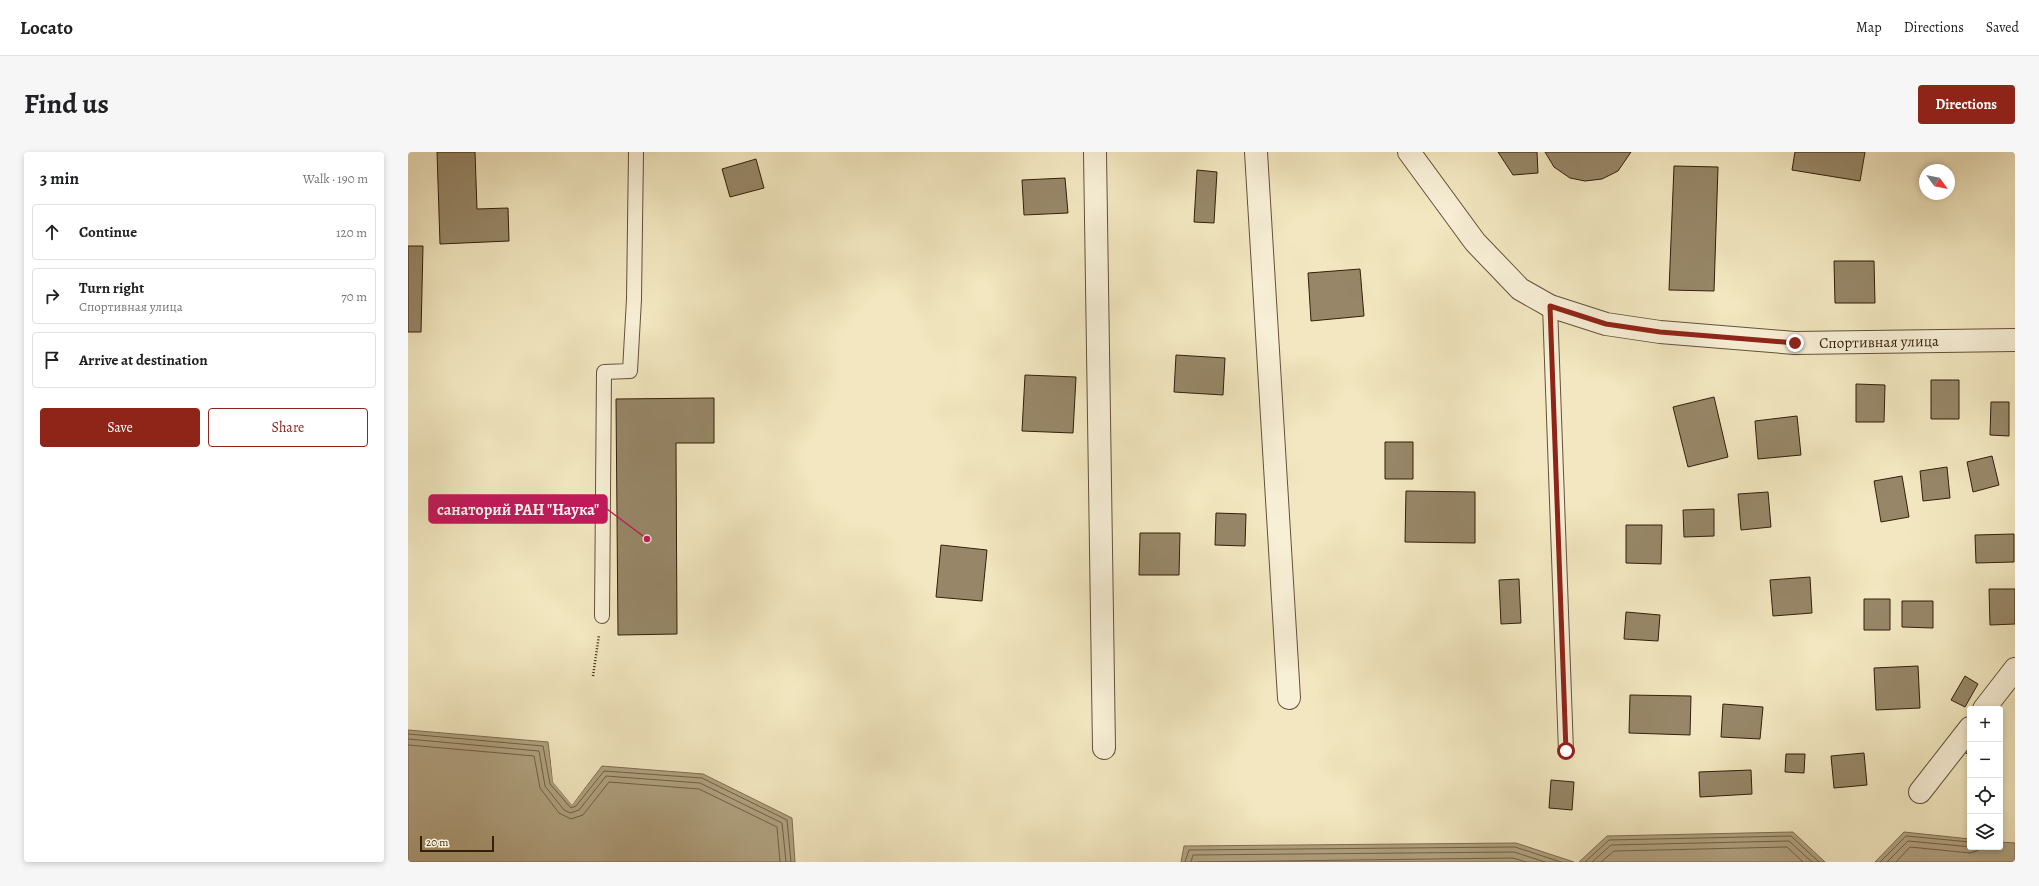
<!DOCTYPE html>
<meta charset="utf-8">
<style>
body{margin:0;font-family:Alegreya,serif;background:#f6f6f6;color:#202124}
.controls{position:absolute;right:12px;bottom:12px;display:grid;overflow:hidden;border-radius:4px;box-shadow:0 2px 6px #0003}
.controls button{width:36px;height:36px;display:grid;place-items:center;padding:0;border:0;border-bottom:1px solid #e0e0e0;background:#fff;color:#202124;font:20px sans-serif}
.compass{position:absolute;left:1511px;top:12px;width:36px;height:36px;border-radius:50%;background:#fff;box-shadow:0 2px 6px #0003;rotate:123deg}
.scale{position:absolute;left:12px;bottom:10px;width:74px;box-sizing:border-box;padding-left:4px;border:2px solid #341f09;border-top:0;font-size:11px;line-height:14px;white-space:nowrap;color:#341f09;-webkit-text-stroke:3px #f7efd6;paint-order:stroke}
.stop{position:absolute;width:12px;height:12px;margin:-9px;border:3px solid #8f2418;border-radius:50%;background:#fff}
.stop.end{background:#8f2418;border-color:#fff;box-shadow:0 1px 4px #0008}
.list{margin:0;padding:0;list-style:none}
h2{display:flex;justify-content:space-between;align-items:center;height:52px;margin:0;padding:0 16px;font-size:17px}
h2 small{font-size:13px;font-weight:400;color:#757577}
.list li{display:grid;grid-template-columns:26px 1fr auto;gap:12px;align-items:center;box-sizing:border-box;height:56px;margin:0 8px 8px;padding:0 8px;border:1px solid #e0e0e0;border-radius:4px}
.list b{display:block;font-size:15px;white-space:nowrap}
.list p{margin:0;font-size:13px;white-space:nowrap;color:#757577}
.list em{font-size:13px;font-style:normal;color:#757577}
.actions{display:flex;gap:8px;padding:12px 16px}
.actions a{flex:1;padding:9px 0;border:1px solid #8f2418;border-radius:4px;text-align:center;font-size:14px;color:#8f2418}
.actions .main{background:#8f2418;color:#fff}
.icon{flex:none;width:22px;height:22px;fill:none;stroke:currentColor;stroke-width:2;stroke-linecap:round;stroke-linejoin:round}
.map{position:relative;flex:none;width:1607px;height:710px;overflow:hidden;border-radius:4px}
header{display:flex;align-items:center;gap:24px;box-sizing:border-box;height:56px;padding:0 20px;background:#fff;border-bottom:1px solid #e0e0e0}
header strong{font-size:19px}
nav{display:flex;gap:22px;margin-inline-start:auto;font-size:14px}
.intro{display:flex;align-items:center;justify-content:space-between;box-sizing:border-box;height:96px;padding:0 24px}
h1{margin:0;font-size:28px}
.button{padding:10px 18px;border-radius:4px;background:#8f2418;color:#fff;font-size:14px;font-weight:700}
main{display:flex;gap:24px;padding:0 24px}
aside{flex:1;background:#fff;border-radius:4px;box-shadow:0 2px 6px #0003}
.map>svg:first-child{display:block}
.water{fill:#b1a382;stroke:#7f6e52}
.pier{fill:#f2e7c0}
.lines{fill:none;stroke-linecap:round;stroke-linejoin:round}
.shore{stroke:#726146;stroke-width:1}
.building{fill:#978768;stroke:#341f09}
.lane-casing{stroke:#645137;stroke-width:16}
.street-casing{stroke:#645137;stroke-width:24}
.path{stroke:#341f09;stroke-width:2.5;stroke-dasharray:1 2;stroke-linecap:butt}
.lane{stroke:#f7efd6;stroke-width:14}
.street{stroke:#f7efd6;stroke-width:22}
.route{stroke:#8f2418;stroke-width:5}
.labels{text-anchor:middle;stroke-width:3.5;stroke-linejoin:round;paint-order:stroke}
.street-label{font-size:15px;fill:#341f09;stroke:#f7efd6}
.leader{fill:none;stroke:#c2185b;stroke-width:1.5}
.callout-dot{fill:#c2185b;stroke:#f7efd6;stroke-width:1.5}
.callout{fill:#c2185b;stroke:#c2185b;stroke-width:1.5}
.callout-label{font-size:16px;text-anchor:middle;font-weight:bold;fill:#fff}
</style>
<header>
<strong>Locato</strong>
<nav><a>Map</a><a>Directions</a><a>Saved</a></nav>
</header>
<div class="intro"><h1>Find us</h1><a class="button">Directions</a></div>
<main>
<aside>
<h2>3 min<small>Walk · 190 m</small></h2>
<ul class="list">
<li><svg class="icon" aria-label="ahead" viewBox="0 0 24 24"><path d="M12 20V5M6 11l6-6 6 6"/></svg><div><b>Continue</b></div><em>120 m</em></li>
<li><svg class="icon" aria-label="right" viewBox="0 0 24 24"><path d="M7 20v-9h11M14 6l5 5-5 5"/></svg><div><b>Turn right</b><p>Спортивная улица</p></div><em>70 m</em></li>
<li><svg class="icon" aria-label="arrive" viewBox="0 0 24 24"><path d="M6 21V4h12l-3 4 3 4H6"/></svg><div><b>Arrive at destination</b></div></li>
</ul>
<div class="actions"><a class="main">Save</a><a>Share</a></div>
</aside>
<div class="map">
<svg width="1607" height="710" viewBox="0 0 1607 710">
<rect width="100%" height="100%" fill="#f2e7c0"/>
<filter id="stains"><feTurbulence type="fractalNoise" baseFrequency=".005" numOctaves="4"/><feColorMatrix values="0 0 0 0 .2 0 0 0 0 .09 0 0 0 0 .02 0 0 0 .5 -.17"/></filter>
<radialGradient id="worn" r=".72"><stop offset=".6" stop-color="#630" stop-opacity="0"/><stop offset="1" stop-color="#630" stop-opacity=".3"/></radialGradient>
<path class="water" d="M0,578L140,590L145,630L164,653L194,614L295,622L384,666L387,710H0Z
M1385,680L1417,710H1171L1199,684Z
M1496,680L1562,687V695H1592V690L1607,691V710H1467Z
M1108,691L1166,710H773L776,694Z"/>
<path class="pier" d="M141,588L147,629L164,650L194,612L164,653L145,630Z"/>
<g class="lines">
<path class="shore" d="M0,582L135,594L142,632L163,656L168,654L196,619L294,626L379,668L383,710
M0,587L131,599L137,634L156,658L162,661L171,658L198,624L292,631L374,671L378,710
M0,593L126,604L132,636L151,661L163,667L175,663L201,630L291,637L369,675L372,710
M777,710L781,698L1107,695L1153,710
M783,710L785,703L1106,700L1137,710
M789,710L1105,706L1118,710
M1177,710L1201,688L1383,684L1411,710
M1184,710L1203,693L1381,689L1404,710
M1193,710L1206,699L1379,695L1395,710
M1472,710L1498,684L1562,690
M1479,710L1500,689L1564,695
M1488,710L1502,695L1562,701L1569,699L1574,695"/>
</g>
<path class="building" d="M29,0H67L69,57L100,56L101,89L32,92Z
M1090,0H1129L1130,21L1105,23Z
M1137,0H1223L1210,19L1194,27L1177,29L1162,26L1146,15Z
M1387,0H1457L1452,29L1384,18Z
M348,7L356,36L322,45L314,17Z
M1266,14L1310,15L1306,139L1261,138Z
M789,18L809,20L806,71L786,70Z
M657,26L660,61L616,63L614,28Z
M0,94H15L13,180H0Z
M1426,109H1466L1467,151H1427Z
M952,117L956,164L903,169L900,121Z
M768,203L817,206L815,243L766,240Z
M617,223L668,225L665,281L614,279Z
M1523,228H1551V267H1523Z
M1448,232L1477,233L1476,270H1448Z
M1306,245L1320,305L1280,315L1265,255Z
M306,246V291H268L269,482L210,483L208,247Z
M1583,250H1601V284L1582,283Z
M1389,264L1393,303L1350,307L1347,269Z
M977,290H1005V327H977Z
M1584,304L1591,333L1565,340L1559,310Z
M1539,315L1542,346L1515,349L1512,319Z
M1494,324L1501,365L1473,370L1466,329Z
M998,339L1067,340V391L997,390Z
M1360,340L1363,375L1333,378L1330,342Z
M1306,357V384L1276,385L1275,358Z
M808,361L838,362L837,394L807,393Z
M1218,373H1254L1253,412L1218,411Z
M732,381H772L771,423H731Z
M1606,382V410L1568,411L1567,383Z
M533,393L579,398L574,449L528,445Z
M1402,425L1404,461L1365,464L1362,428Z
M1111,427L1113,471L1093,472L1091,428Z
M1581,437H1607V472L1582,473Z
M1456,447H1482V478H1456Z
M1494,449H1525V476L1494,475Z
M1218,460L1252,463L1250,489L1216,487Z
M1510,514L1512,556L1468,558L1466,516Z
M1557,524L1570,532L1557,555L1543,548Z
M1222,543L1283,544L1282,583L1221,581Z
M1315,552L1355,555L1352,587L1313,585Z
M1562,590V604L1555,599Z
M1456,601L1459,633L1426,636L1423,604Z
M1378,602H1397L1396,621L1377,620Z
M1343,618L1344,642L1292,645L1291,620Z
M1143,628L1166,630L1164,658L1141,656Z"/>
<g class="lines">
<defs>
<path id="lane" d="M1142,154L1158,599
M194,464L196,220L222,219L226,147L228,0"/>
<path id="street" d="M687,0L696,596
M848,0L881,546
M1001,0L1067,90L1112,137L1142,154L1198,172L1252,180L1387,191L1607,188
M1576,557L1607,517
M1512,640L1562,576"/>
</defs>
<use href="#lane" class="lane-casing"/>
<use href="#street" class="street-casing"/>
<path class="path" d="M185,524L191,483"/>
<use href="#lane" class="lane"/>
<use href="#street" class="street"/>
</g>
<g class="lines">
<path class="route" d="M1158,599L1142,154L1198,172L1252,180L1387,191"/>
</g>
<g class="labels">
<g class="street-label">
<text transform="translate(1471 190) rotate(-1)" y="5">Спортивная улица</text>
</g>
</g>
<path class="leader" d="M239 387L199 357"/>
<circle class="callout-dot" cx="239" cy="387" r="4"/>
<rect class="callout" x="21" y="343" width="178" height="28" rx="4"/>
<g class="callout-label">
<text x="110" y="363">санаторий РАН "Наука"</text>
</g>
<rect width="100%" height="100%" filter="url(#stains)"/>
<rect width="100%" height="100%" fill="url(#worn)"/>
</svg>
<div class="controls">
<button>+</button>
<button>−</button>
<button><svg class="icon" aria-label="locate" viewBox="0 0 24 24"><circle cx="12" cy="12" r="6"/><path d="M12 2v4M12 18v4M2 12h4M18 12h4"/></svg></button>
<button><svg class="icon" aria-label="layers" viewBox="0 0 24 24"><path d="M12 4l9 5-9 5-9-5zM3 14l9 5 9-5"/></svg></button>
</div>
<svg class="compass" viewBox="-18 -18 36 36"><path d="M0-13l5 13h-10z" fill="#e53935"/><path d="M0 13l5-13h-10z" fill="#757577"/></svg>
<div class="scale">20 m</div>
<div class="stop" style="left:1158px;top:599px"></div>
<div class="stop end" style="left:1387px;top:191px"></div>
</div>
</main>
